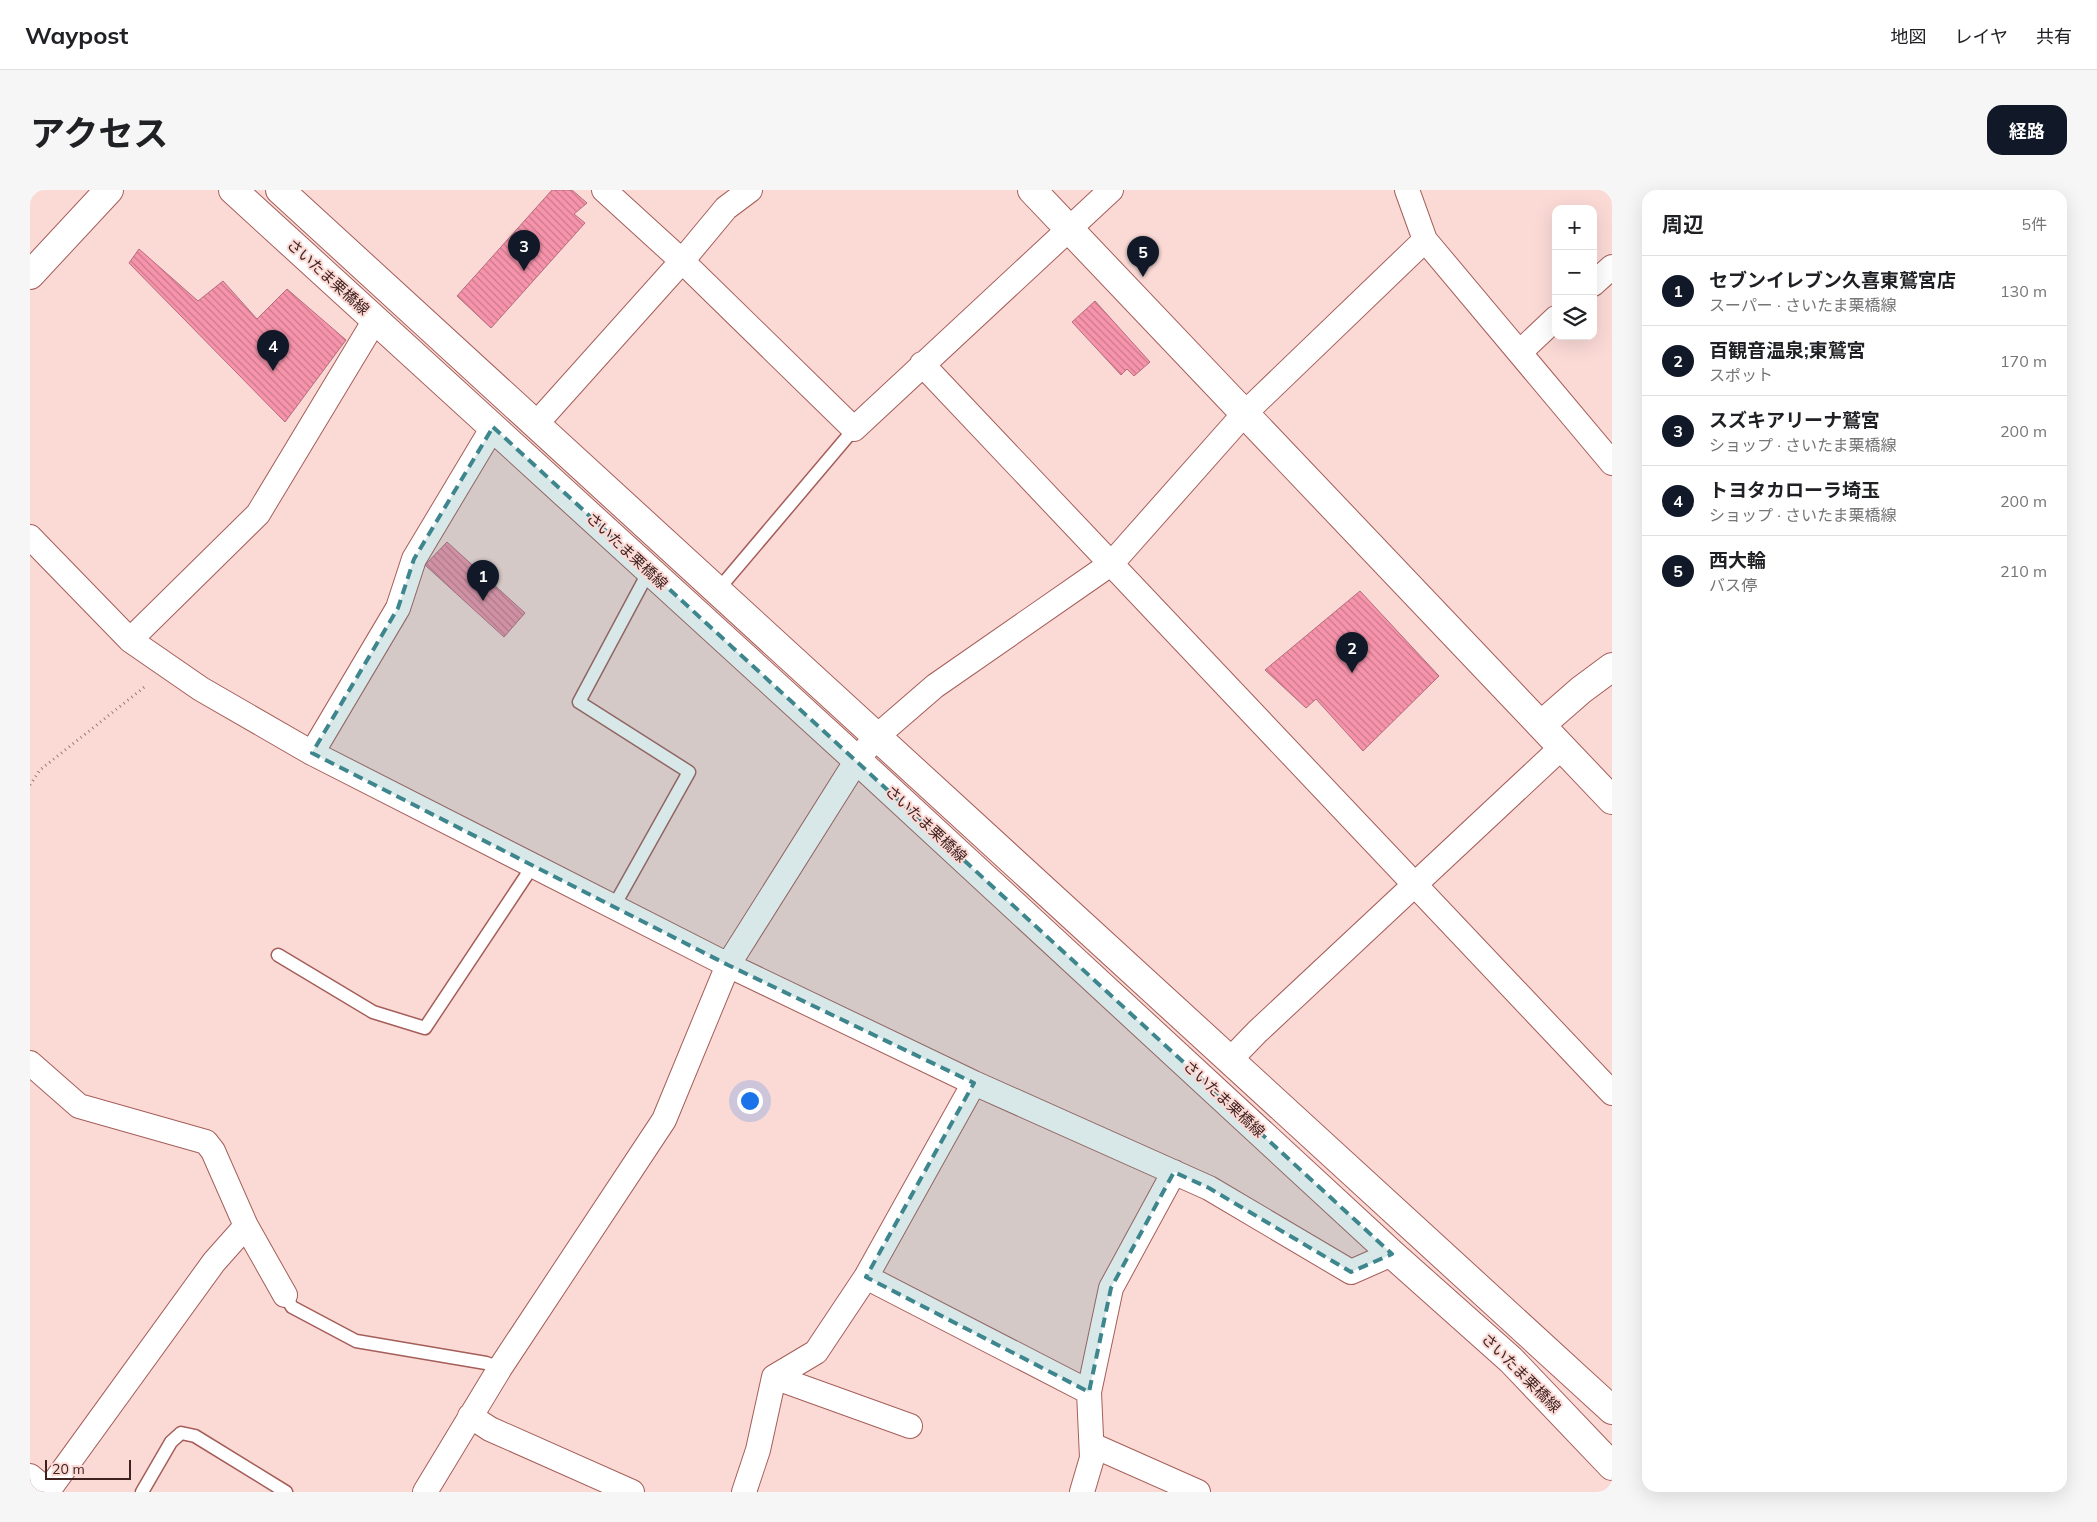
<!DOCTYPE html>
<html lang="ja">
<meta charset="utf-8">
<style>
body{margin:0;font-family:Mulish,"Noto Sans JP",sans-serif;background:#f6f6f6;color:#202124}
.controls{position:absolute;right:15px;top:15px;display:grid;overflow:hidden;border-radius:10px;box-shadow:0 5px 20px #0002}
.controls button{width:45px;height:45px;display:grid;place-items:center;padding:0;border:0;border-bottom:1px solid #e0e0e0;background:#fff;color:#202124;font:25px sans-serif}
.scale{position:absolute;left:15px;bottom:12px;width:86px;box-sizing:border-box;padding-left:5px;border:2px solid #3f211f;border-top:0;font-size:14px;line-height:18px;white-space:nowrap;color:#3f211f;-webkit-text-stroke:4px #fbdad6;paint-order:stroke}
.you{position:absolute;left:719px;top:910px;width:18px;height:18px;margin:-12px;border:4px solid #fff;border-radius:50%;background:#1a73e8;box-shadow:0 0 0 8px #1a73e833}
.badge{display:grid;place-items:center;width:32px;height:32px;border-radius:50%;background:#111827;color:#fff;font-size:16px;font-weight:700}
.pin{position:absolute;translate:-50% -41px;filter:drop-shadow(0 1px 2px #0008)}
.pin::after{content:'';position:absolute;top:26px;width:18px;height:15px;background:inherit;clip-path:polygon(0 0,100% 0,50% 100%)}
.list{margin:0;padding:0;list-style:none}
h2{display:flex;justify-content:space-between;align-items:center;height:65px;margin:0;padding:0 20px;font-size:21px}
h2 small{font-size:16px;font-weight:400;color:#757577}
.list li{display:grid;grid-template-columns:32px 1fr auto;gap:15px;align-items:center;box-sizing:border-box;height:70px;padding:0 20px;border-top:1px solid #e0e0e0}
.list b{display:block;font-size:19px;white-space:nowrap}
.list p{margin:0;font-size:16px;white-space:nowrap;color:#757577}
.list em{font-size:16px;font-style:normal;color:#757577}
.icon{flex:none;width:28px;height:28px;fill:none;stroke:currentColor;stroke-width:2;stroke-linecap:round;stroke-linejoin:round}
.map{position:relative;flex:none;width:1582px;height:1302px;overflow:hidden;border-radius:15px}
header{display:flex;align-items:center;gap:30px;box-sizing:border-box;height:70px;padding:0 25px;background:#fff;border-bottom:1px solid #e0e0e0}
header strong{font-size:24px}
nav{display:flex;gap:28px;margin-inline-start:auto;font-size:18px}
.intro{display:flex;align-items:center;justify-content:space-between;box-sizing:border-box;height:120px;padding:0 30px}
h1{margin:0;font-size:35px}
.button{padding:12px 22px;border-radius:15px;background:#111827;color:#fff;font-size:18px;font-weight:700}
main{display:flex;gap:30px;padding:0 30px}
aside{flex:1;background:#fff;border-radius:15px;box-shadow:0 5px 20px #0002}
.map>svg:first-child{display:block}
.building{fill:url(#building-back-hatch);stroke:#b46c7e}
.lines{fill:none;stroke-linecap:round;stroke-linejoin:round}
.service-casing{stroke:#a55e59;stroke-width:15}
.minor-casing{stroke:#a55e59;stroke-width:26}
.tertiary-casing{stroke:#a55e59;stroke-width:30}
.primary-casing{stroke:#a55e59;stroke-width:30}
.path{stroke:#9a7b78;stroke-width:3;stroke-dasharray:1 4;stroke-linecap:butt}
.service{stroke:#fff;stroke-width:12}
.minor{stroke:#fff;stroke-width:24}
.tertiary{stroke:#fff;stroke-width:28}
.primary{stroke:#fff;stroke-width:28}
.marked{fill:#3e868d;fill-opacity:0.2;stroke:#3e868d;stroke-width:4;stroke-dasharray:10 6;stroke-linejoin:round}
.labels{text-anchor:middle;stroke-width:4;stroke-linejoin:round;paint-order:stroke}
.street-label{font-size:15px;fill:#3f211f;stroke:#fbdad6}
</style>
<header>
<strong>Waypost</strong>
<nav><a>地図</a><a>レイヤ</a><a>共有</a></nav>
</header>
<div class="intro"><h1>アクセス</h1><a class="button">経路</a></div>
<main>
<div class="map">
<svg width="1582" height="1302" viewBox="0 0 1582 1302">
<defs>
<pattern id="building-back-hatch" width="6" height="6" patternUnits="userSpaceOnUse" patternTransform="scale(1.25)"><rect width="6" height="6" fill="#f794ac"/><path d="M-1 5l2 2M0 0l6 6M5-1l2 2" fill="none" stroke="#c9788b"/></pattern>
</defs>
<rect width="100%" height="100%" fill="#fbdad6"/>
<path class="building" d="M522,0H542L557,13L544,24L555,33L461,138L427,106Z
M109,59L168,111L193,91L227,129L257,99L316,150L255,232L99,73Z
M1065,111L1120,172L1104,186L1097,179L1091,185L1042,132Z
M417,352L495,423L474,447L395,375Z
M1330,401L1409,486L1333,561L1286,509L1276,518L1235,480Z"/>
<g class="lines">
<defs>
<path id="service" d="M687,401L824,239
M584,716L659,582L549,512L619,381
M248,765L343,822L395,838L504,674
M255,1105L262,1117L326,1151L456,1173L470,1178
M112,1302L141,1252L151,1243L165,1246L256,1302"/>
<path id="minor" d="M574,0L652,71L824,239L1081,0
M1377,0L1395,50L1582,273
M1563,94L1582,77
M1490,162L1526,128
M892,174L1582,903
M506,234L652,71L696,18L720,0
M0,347L100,450L171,499L282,563L698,775L944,893L1179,998L1321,1082L1362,1064
M100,450L228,324L345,130
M282,563L368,418L384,369L463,237
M1199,871L1227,842L1532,557
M0,873L49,916L176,952L183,961L216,1036L255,1105
M836,1087L1059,1202
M744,1187L880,1236
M440,1226L460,1239L602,1302
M1062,1255L1168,1302
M0,1286L19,1302
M18,1301L184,1072L216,1036
M395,1302L470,1178L634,930L698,775L827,570L846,547L905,496L1082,373L1214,224L1395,50
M714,1302L728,1260L744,1187L786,1162L836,1087L944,893
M1052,1302L1062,1268L1059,1202L1081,1098L1144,982"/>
<path id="tertiary" d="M1002,0L1582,610
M1511,535L1551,500L1582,477"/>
<path id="primary" d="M203,0L827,570L1362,1064L1481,1170L1582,1276
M250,0L1582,1220
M0,85L79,0"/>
</defs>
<use href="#service" class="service-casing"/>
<use href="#minor" class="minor-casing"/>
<use href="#tertiary" class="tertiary-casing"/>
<use href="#primary" class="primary-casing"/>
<path class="path" d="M0,595L10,580L117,495"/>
<use href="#service" class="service"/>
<use href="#minor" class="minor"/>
<use href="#tertiary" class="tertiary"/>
<use href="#primary" class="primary"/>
</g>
<path class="marked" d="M463,237L1362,1064L1321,1082L1179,998L1144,982L1081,1098L1059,1202L836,1087L944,893L698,775L282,563L368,418L384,369Z"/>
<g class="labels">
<g class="street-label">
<text transform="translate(298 87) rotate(42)" y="5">さいたま栗橋線</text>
<text transform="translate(597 361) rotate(43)" y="5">さいたま栗橋線</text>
<text transform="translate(896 634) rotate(43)" y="5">さいたま栗橋線</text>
<text transform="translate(1194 909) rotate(43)" y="5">さいたま栗橋線</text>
<text transform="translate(1491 1183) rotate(45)" y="5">さいたま栗橋線</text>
</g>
</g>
</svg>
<div class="controls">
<button>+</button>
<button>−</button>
<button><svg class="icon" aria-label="layers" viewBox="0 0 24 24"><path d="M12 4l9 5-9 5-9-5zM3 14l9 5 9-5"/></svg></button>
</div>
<div class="scale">20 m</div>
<div class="you"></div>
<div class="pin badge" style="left:453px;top:411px">1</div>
<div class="pin badge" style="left:1322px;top:483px">2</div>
<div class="pin badge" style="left:494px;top:81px">3</div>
<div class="pin badge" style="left:243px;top:181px">4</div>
<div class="pin badge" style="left:1113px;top:87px">5</div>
</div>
<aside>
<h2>周辺<small>5件</small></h2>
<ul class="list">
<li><span class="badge">1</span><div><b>セブンイレブン久喜東鷲宮店</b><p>スーパー · さいたま栗橋線</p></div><em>130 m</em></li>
<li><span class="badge">2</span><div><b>百観音温泉;東鷲宮</b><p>スポット</p></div><em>170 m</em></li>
<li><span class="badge">3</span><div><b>スズキアリーナ鷲宮</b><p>ショップ · さいたま栗橋線</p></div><em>200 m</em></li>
<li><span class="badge">4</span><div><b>トヨタカローラ埼玉</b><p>ショップ · さいたま栗橋線</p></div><em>200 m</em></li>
<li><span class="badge">5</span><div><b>西大輪</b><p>バス停</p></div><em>210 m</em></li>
</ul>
</aside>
</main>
